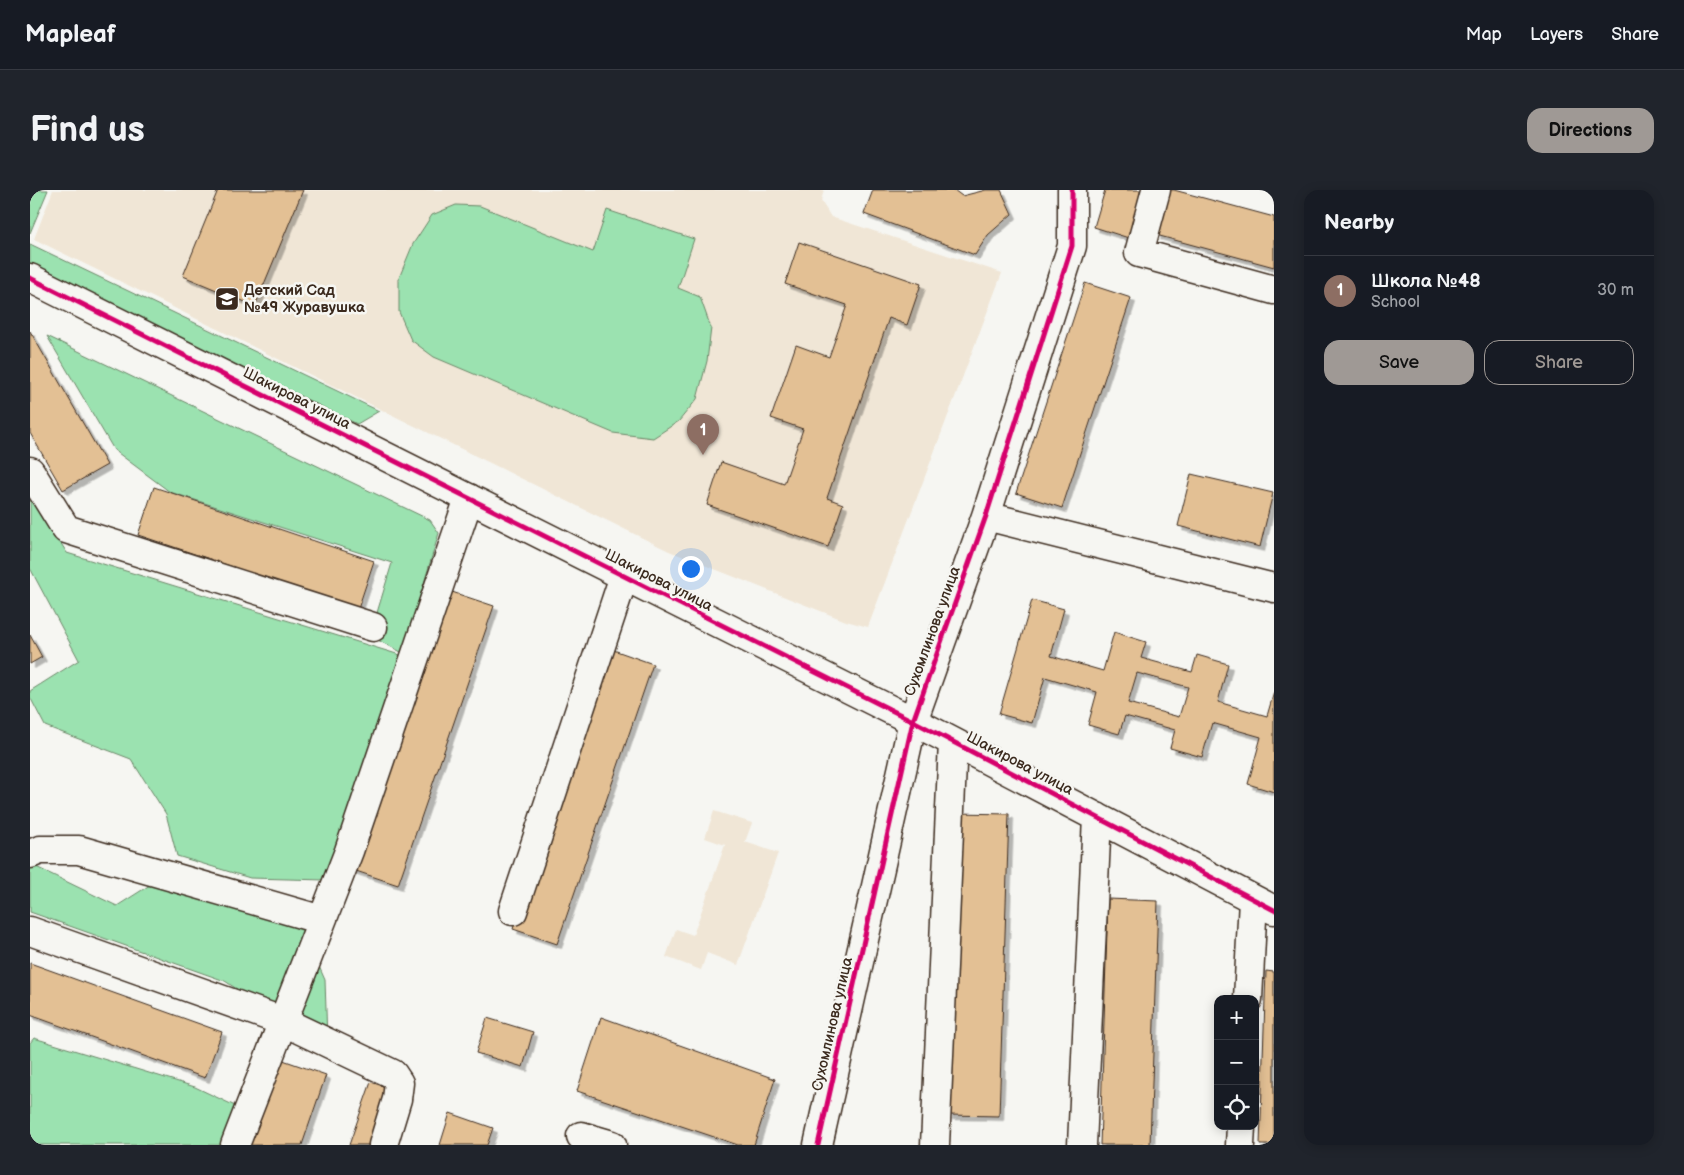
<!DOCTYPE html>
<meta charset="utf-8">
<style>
body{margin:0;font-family:"Balsamiq Sans",sans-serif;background:#20242c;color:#f1f3f6}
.controls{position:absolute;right:15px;bottom:15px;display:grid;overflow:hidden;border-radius:10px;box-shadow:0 2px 12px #0003}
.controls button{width:45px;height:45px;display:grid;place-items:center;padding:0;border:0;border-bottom:1px solid #363941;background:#171b24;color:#f1f3f6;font:25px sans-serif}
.you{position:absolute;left:660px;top:378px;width:18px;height:18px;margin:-12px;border:4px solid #fff;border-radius:50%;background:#1a73e8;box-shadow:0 0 0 8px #1a73e833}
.badge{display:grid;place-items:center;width:32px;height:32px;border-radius:50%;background:#9f9995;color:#fff;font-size:16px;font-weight:700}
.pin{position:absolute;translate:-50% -41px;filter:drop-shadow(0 1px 2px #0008)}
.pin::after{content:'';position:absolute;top:26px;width:18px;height:15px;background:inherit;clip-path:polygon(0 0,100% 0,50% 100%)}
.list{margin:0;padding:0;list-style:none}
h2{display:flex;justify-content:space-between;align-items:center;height:65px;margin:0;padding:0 20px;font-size:21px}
h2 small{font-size:16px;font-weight:400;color:#9ea1a6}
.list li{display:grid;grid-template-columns:32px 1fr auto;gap:15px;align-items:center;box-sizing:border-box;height:70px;padding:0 20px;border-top:1px solid #363941}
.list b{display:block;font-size:19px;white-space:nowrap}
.list p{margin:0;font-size:16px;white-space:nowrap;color:#9ea1a6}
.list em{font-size:16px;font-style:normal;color:#9ea1a6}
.actions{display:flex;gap:10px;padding:15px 20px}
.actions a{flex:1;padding:11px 0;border:1px solid #9f9995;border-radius:15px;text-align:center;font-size:18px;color:#9f9995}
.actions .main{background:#9f9995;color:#111}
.icon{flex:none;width:28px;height:28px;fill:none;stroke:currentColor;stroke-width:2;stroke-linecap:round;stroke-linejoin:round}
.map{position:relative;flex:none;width:1244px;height:955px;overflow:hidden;border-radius:15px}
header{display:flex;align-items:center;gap:30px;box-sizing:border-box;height:70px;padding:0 25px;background:#171b24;border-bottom:1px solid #363941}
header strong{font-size:24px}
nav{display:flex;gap:28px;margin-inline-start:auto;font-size:18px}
.intro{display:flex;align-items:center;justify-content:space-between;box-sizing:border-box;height:120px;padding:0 30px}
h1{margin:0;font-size:35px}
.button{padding:12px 22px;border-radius:15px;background:#9f9995;color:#111;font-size:18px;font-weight:700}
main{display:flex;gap:30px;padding:0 30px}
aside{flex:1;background:#171b24;border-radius:15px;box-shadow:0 2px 12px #0003}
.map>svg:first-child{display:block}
.built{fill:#f0e6d6}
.green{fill:#9be2b0;stroke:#6b8667}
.building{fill:#e3c094;stroke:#3b2a1e;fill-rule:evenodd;filter:url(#shadow)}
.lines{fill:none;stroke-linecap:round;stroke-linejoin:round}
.minor-casing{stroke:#3b2a1e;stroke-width:31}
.minor{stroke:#f6f6f2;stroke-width:28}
.cycleway-casing{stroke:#f6f6f2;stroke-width:8}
.cycleway{stroke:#d6006c;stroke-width:5}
.labels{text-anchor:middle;stroke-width:5;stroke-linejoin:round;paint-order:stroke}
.poi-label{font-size:15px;font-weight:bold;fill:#3b2a1e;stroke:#f6f6f2;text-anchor:start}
.street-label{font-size:15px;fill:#3b2a1e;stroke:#f6f6f2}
</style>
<header>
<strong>Mapleaf</strong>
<nav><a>Map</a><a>Layers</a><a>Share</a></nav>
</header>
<div class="intro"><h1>Find us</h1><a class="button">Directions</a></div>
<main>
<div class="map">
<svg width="1244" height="955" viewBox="0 0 1244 955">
<defs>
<filter id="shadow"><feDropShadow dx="4.5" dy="4.5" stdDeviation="0" flood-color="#0004"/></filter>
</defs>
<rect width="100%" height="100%" fill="#f6f6f2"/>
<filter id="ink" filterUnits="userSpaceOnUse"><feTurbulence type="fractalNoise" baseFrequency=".02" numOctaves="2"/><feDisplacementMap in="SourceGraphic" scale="10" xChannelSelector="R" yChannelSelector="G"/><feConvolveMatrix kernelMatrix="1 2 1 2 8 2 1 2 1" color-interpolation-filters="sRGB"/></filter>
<g filter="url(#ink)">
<path class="built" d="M23,0H794L791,11L801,27L972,83L838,437L816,431L639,361L4,49Z
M684,621L722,633L715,652L748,663L708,775L677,763L671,780L636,767L646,739L663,745L695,655L675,648Z"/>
<path class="green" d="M0,0H18L0,43Z
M426,15L450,16L563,62L577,20L664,49L648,98L670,107L681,138L677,171L667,209L649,231L623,248L583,243L404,167L381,150L369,122V88L383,54L402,25Z
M0,54L349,221L327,234L0,74Z
M17,146L400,330L409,343L373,463L340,446L362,373L140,302L84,260Z
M0,304L37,363L370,465L295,690L220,688L147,666L136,624L101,569L15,536L0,507V501L49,470L0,378Z
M0,674L87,716L142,681L269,731L295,790L297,850L232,816L195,791L0,722Z
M4,848L165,897L222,924L202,955H0V853Z"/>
<path class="building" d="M188,0H273L225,116L153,86Z
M843,0H924L932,6L956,0H971L982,24L958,45L945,65L834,24Z
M1075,0H1120L1105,50L1064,37Z
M1138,0H1144L1244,27V77L1126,45Z
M769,52L891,94L877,135L859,128L797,308L813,314L798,357L677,315L691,272L754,294L773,239L741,228L766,155L799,167L817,115L755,94Z
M1055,93L1101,108L1032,318L986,303Z
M0,141L77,275L33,300L0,243Z
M1161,284L1243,303L1230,357L1148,336Z
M124,297L344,371L328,419L108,345Z
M416,400L464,416L368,695L320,679Z
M1002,410L1034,419L1021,466L1073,481L1084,442L1116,452L1111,468L1162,482L1167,465L1198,474L1188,512L1237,526L1244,502V602L1218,594L1231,547L1182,533L1172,567L1140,558L1145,540L1095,526L1089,544L1058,535L1067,502L1015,487L1002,533L969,524ZM1107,483L1158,497L1149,527L1098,513Z
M0,445L12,467L0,474Z
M578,458L623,474L527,754L483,739Z
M927,623L979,624L969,926L918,925Z
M1078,709L1128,711L1120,955H1070Z
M0,773L192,842L175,888L0,825Z
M1236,781L1244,782V955H1230Z
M571,827L745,889L724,955H708L547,901Z
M457,828L503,842L493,877L446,863Z
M250,869L296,885L272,955H220Z
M341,892L364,900L344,955H319Z
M420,923L463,938L457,955H410Z"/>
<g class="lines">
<defs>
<path id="minor" d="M1126,0L1109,63L1244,100
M0,88L883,531L1244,720
M0,281L36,339L343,437
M956,326L1244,398
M0,664L10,660H49L292,730
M483,721L594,386
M0,741L252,831L363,884L369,893L367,909L353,955
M1218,809L1223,709
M551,946L582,955
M205,955L319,661L439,308
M788,955L883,531L956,326L1042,56V0
M905,955L923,552
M1052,955L1067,627
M1210,955L1211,936"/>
</defs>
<use href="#minor" class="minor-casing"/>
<use href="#minor" class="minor"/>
<defs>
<path id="cycleway" d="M0,88L883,531L1244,720
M788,955L883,531L956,326L1042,56V0"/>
</defs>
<use href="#cycleway" class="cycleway-casing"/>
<use href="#cycleway" class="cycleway"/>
</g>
</g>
<defs>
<symbol id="school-square" viewBox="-11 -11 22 22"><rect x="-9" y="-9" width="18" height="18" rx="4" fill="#3b2a1e" stroke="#f6f6f2"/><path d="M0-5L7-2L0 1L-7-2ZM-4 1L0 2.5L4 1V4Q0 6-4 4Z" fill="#fff"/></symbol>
</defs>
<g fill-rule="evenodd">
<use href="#school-square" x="183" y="95" width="28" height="28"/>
</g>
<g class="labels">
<g class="poi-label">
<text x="214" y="105">Детский Сад<tspan x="214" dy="17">№49 Журавушка</tspan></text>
</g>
<g class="street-label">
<text transform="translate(267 208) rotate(27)" y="5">Шакирова улица</text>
<text transform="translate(629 390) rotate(27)" y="5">Шакирова улица</text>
<text transform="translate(902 441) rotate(-70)" y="5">Сухомлинова улица</text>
<text transform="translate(990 573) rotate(28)" y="5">Шакирова улица</text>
<text transform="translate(802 834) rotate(-77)" y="5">Сухомлинова улица</text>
</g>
</g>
</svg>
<div class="controls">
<button>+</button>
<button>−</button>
<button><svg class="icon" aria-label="locate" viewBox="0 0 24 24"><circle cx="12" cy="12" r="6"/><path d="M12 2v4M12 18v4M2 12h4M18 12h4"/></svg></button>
</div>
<div class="you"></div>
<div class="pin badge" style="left:673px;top:265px;background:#8d6e63">1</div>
</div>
<aside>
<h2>Nearby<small></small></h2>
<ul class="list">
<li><span class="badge" style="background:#8d6e63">1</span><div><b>Школа №48</b><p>School</p></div><em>30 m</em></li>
</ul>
<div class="actions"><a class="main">Save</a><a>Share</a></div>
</aside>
</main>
